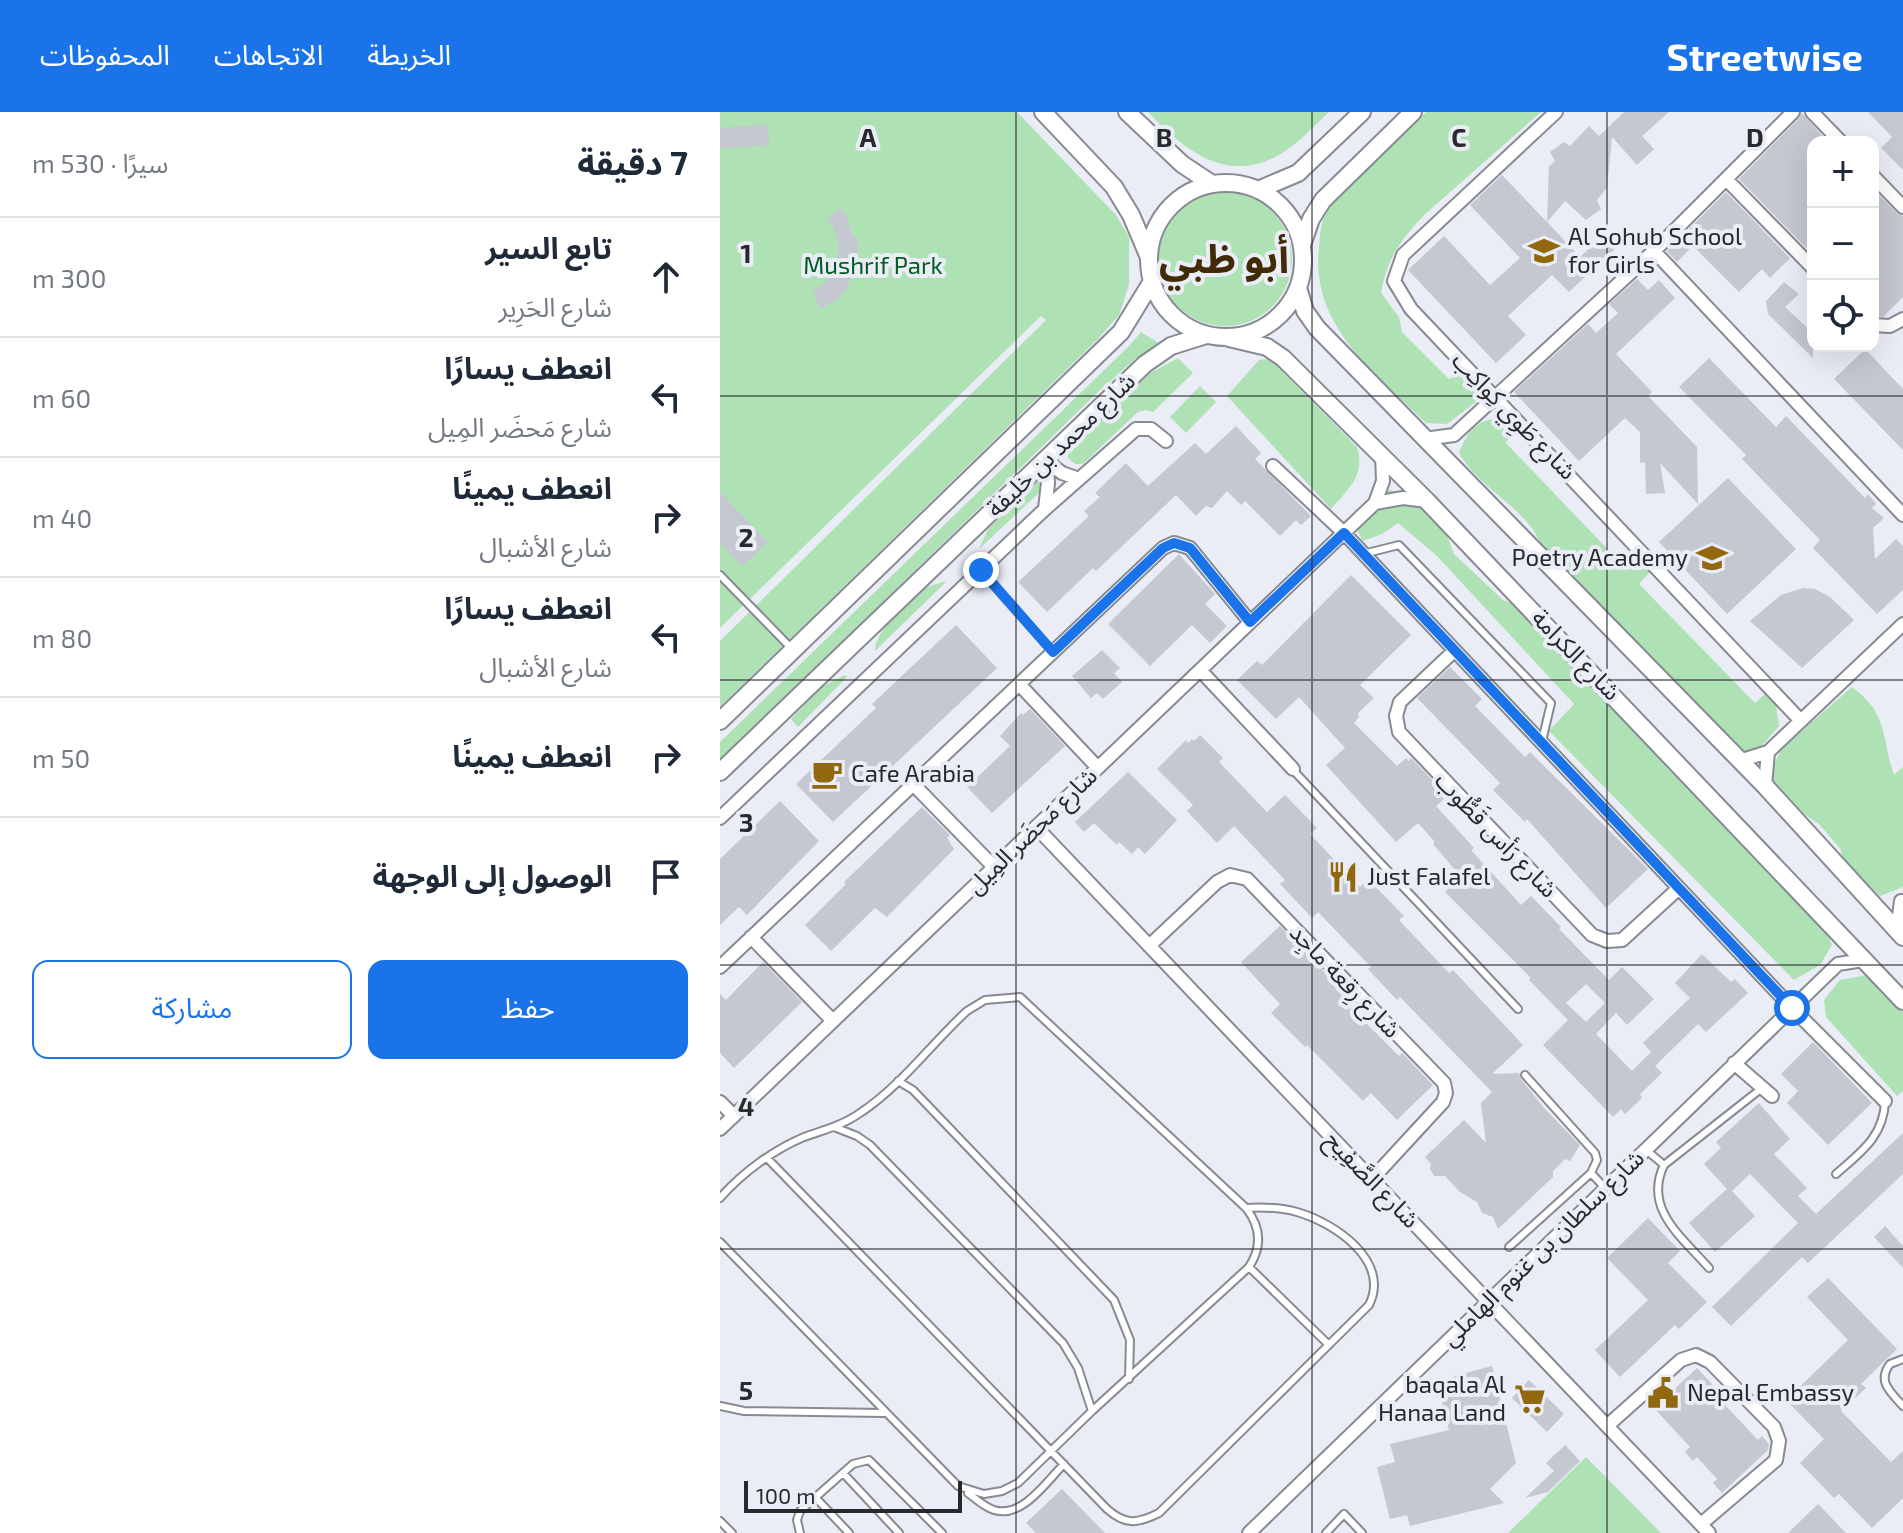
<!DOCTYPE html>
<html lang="ar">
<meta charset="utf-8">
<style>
body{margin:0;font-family:"Exo 2","Noto Sans Arabic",sans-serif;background:#f6f6f7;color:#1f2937;direction:rtl}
.controls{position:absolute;right:24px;top:24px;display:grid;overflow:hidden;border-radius:16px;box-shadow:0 8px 32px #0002}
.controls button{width:72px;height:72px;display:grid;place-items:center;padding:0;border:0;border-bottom:2px solid #e0e1e3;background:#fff;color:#1f2937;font:40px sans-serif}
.scale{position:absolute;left:24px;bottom:20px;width:218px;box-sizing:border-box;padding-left:8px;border:4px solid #28292d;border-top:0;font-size:22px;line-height:28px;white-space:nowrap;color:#28292d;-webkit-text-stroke:6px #eaecf6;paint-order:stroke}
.stop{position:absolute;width:24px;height:24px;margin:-18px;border:6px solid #1a73e8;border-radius:50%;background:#fff}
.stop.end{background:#1a73e8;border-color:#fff;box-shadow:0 2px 8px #0008}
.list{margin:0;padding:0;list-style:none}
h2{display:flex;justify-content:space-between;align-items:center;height:104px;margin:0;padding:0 32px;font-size:34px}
h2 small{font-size:26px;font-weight:400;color:#747a83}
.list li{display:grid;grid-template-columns:52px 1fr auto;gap:24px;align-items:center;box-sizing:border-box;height:120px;padding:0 32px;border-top:2px solid #e0e1e3}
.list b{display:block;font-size:30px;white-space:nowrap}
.list p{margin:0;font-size:26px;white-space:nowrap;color:#747a83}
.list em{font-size:26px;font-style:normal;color:#747a83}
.actions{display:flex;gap:16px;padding:24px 32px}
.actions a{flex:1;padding:18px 0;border:2px solid #1a73e8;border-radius:16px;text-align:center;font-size:28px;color:#1a73e8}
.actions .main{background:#1a73e8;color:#fff}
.icon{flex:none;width:44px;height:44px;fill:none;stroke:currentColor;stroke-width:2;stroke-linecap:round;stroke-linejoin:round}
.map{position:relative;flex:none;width:1183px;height:1421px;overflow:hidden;direction:ltr}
header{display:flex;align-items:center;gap:48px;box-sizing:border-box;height:112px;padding:0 40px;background:#1a73e8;color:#fff}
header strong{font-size:38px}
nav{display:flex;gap:44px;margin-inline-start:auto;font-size:28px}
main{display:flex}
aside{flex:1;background:#fff}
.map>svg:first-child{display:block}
.green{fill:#aee2b4}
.building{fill:#c5c7d1;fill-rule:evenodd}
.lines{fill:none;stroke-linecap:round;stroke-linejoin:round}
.lane-casing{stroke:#888a93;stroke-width:10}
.street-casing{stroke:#888a93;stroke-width:16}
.secondary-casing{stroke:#888a93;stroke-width:20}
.lane{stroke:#fff;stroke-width:6}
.street{stroke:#fff;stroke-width:12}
.secondary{stroke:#fff;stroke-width:16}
.route{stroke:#1a73e8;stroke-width:10}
.grid{fill:none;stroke:#28292d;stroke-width:2;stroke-opacity:0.55}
.labels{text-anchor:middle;stroke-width:8;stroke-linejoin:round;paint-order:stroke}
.poi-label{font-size:24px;fill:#28292d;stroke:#eaecf6;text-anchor:start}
.park-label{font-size:24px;fill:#025b20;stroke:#eaecf6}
.street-label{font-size:24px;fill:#28292d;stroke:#eaecf6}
.town-label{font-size:40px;font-weight:bold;fill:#402b04;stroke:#eaecf6}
.grid-label{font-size:26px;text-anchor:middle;font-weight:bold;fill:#28292d;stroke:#eaecf6;stroke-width:8;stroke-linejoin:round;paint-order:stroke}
</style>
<header>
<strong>Streetwise</strong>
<nav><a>الخريطة</a><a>الاتجاهات</a><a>المحفوظات</a></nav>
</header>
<main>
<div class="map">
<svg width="1183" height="1421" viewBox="0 0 1183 1421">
<rect width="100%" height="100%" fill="#eaecf6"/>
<path class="green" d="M0,0H297L396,103L409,125V173L399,203L378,227L0,595V529L326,208L321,204L0,516Z
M428,0H609C598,10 588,21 577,30C519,79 471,46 428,0Z
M706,0H821L704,103C679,130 668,145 661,181L679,205L682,220L729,267L737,263L747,265L758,279L757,289L727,312L706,311C656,261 590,214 599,136C600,127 600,114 604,106C625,67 674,31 706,0Z
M438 147a67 67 0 1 1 134 0a67 67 0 1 1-134 0Z
M421,220L440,232L415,247L379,279L0,649V630L409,234Z
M458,246L473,261L433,300L426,298L418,300L363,352H355L348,346V339L430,261Z
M550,247L637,335C646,363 628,377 611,397L507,284L539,248Z
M480,274L496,290L466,321L450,305Z
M780,306L795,322L785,330L900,450L912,442L930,460L919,472L1035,591L1046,581L1056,593L1059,614L1039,637L1019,644L824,441C811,396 761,380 739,341C748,319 756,308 780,306Z
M323,363L324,376L259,437L268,417Z
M670,378L687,382L725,418L734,442L783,488L806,496L1106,818L1112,833L1100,853L1074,868L829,619L854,592L717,444L678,411L662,422L643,429L638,420V404L658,384Z
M227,469L155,539C154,520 191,483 208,475C214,472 221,471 227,469Z
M125,563L127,565L78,615L71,607L103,574Z
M1132,575C1169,602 1161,625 1174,663L1183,655V775L1160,784L1122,750L1121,738L1100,713L1083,701L1073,698L1050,670L1052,658L1061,637Z
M1148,863L1183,900V979L1177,984L1106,905L1104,888L1120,868Z
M866,1345L941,1421H788Z"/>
<path class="building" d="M904,0H949L922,24L934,37L917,53L892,25L887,76L877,88L881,97L866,108L845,89L827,110L860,145L887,120L899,133L849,180L832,163L788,204L806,223L776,251L688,158L724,124L770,173L800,146L750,93L782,63L827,110L829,54L835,49L830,40L844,30L850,34L869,14L879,24Z
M1148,0H1183V58L1161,36L1172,25Z
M1082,1L1108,30H1093V143L1019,67L1079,6Z
M48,12L49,33L0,37V16Z
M1153,77L1177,101L1183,104V185L1163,205L1153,204Z
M1006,80L1070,146L1050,166L1042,157L1019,180L973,134L957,150L947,139Z
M120,96L127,106L134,125H137L138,146L128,174L120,185L101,197L92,180L108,168L114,157L118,140L117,125L113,115L107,107Z
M917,167L928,178L939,168L955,186L896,242L932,280L928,284L977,335L978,392L940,351L945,381L926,382L925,350L920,351V320L905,306L859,349L794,280L868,212L876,221L898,201L889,192Z
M1064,170L1079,182L1065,195L1093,221V246L1048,202L1046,189Z
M1145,237L1183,277V338L1114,267Z
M989,246L1056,315L1066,304L1145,386L1148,382L1156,392L1152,396L1164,406L1153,416L1155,447L1176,427L1183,434V478L1157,502L1093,436L1100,428L1022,347L1026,343L959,275Z
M516,314L541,341L535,347L591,404L581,413L576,408L560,424L525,389L521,393L507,379L492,396L486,394L476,404L456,383L376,459L373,456L327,500L298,470L369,404L364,399L380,385L375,381L406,351L428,374L475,331L486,342Z
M1008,366L1076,437L1007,502L939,430Z
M0,380L48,430L22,454L0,431Z
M459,442L495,482L485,492L507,514L490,531L472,513L430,554L388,512Z
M631,463L691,523L640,573L654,586L638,601L639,605L634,611L677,654L686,646L689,649L691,646L723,679L720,682L724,687L716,694L754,736L751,738L801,793L811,784L841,815L839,817L889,868L902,855L934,887L907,913L896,901L876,922L912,959L931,940L923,931L970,886L955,871L982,842L1011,870L1015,867L1028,881L986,920L978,912L935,954L942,961L920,982L922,986L905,1002L901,997L893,1005L823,933L848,908L809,868L811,866L725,780L741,765L713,732L715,730L698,711L676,730L606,653L625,636L579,585L556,607L517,568L537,549L542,553ZM866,872L885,891L866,910L846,891Z
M1083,476L1095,477L1110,485L1134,508L1082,556L1030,509L1061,483Z
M236,513L277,556L113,710L76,672L156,596L152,592Z
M382,538L400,556L394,561L402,570L383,587L377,581L371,586L352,564Z
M730,555L762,587L755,594L805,645L810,640L928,757L886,796L807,707L805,710L773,678L780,671L697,586Z
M310,597L345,634L272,701L247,675L290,634L280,624L301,601L303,603Z
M480,623L503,646L499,650L547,700L565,683L597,716L590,722L640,775L648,767L684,804L679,808L729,861L733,858L803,933L772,962L799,961L801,967L824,996L860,1033L850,1049L845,1047L833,1059V1065L778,1117L773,1105L762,1101L757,1090L740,1080L725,1064H714L710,1057L711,1052L705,1045L744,1008L766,1031L761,991L772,980L680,885L677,888L648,857L651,855L598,800L592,806L560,772L565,768L514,714L497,731L467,699L473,693L437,657L466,628L468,631L472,627L474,629Z
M408,660L457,708L425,742L418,735L412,742L399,730L397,733L374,711L364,720L355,710Z
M60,689L99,729L27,803L19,795L0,813V747Z
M202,695L230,723L227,726L234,737L167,805L155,796L111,839L85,813L126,772L124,770Z
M560,814L633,890L629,894L679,944L682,941L713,973L677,1008L651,981L643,989L587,933L585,935L551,901L560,892L521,850Z
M43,850L82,890L14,956L0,941V882L6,888Z
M1093,930L1152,991L1108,1033L1067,991L1078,979L1061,962Z
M1039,991L1070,1027L1054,1042L1087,1076L1078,1084L1096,1102L1183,1021V1062L1088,1151L1082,1145L1011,1214L992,1195L1078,1111L1030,1062L1012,1079L1035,1104L995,1140L969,1111L1007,1077L984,1052L1001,1036L996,1030Z
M928,1106L960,1139L948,1151L987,1190L959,1217L955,1213L900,1265L875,1238L928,1188L887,1146Z
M1165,1114L1183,1134V1156L1154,1125Z
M1108,1166L1177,1237L1141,1272L1146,1276L1121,1299L1171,1350L1183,1339V1386L1152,1416L1119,1382L1114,1386L1080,1351L1104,1327L1066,1288L1128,1228L1087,1185Z
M772,1254L796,1351L770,1377L784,1391L690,1414L687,1403L670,1407L657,1355L675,1350L670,1332L729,1318L719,1278L736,1274L734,1264Z
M977,1256L1009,1290L1005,1293L1038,1328L1042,1324L1049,1332L1048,1338L1002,1381L993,1371L997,1367L977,1345L973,1349L965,1340L970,1335L934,1296Z
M809,1268L844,1302L827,1320L792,1286Z
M845,1333L860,1349L828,1380L805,1386L834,1359L826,1351Z
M342,1377L385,1421H316L306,1411Z
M1098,1392L1126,1421H1068Z"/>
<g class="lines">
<defs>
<path id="lane" d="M643,442L679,433L831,591L822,629
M261,459L333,540
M0,463L73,538
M573,658L798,897
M178,969L193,978L394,1188L410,1228L409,1267
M114,1015L137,1024L150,1033L343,1231L358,1256L372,1299
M925,1037L944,1053
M47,1046L387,1397C405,1413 417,1412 439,1401L649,1193C671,1149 615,1111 577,1100C560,1095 544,1095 526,1096
M871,1061L885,1076
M1116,1062C1141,1040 1164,1024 1165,989
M0,1086C22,1061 53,1038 84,1025C104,1018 123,1013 140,1001C181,974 211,932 247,899L265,888L300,885L526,1096C541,1115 542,1135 529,1155L372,1299L298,1371L282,1379L264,1382L238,1374L0,1130
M789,1135L871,1061L877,1048L875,1041L805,963
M529,1155L609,1233
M989,1156C962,1125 923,1097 944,1053L1042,976
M1183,1247L1170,1252C1157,1269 1170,1280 1183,1294
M0,1294L24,1299L164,1301
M123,1361L179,1421
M248,1381C256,1387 264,1395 274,1398C302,1407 327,1369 344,1352
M95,1385L129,1421
M0,1409L12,1421
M80,1421L77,1408L80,1399L133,1352L149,1348L222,1421
M606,1421L624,1402L642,1421"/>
<path id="street" d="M836,0L683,143L674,169L691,197L1081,609
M1092,0L1121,30
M1153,64L1183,95
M1006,67L1093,156
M934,139L1183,403
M1153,213L1170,214L1183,207
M704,327L734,323L934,139L1073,0
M326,349L342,361L359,367
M553,354L624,421L1072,896L1165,989
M655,391L683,386L707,389
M325,397L328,371L326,349
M734,539L680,590L676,604L679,620L872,823L887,829L902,828L959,776
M480,558L573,657
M299,572L378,656
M1019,649L1048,640L1183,512
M192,671L274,755
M1045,674L1048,640
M0,706L325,397L416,317H431L446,329
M316,715L989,1421
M1177,818L1181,789
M31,825L113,909
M429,834L497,770L510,763L527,767L724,971L726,981L723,990L652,1067
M0,855L443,436L454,431L470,436L530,510
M1014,951L1052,984
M0,990L14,1004
M0,1017L655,391L663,369L662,343
M887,1314L961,1248L976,1243L990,1250L1054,1315L1059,1329L1056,1348L981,1412
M529,1421L1118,852L1143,848"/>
<path id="secondary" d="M323,0L394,75L411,103L428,143
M407,0L462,52L492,72
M429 148a77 77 0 1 1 154 0a77 77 0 1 1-154 0Z
M538,78L578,61L642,0
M582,133L591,107L603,88L693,0
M578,176L585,199L597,216L1045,674L1183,825
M509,226L547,235L563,246L707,389L1183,889
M0,609L401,220L431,171
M0,660L425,252L451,234L486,223"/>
</defs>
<use href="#lane" class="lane-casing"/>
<use href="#street" class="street-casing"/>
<use href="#secondary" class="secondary-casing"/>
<use href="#lane" class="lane"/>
<use href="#street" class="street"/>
<use href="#secondary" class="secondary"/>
</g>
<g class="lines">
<path class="route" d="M261,458L333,540L443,436L454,431L470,436L530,510L624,421L1072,896"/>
</g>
<path class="grid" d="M296,0V1421M592,0V1421M887,0V1421M0,284H1183M0,568H1183M0,853H1183M0,1137H1183"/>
<defs>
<symbol id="school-bare" viewBox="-9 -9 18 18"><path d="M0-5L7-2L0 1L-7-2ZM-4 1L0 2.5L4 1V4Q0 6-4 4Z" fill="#91670f" stroke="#eaecf6" stroke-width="2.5" paint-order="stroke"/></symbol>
<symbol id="cafe-bare" viewBox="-9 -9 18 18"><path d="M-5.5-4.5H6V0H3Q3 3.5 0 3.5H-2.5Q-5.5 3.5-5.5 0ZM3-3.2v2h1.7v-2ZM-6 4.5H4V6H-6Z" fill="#91670f" stroke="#eaecf6" stroke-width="2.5" paint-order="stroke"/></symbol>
<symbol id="restaurant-bare" viewBox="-9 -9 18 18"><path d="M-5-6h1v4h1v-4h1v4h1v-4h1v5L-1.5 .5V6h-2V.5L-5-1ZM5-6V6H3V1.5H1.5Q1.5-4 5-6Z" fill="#91670f" stroke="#eaecf6" stroke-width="2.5" paint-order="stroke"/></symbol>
<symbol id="civic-bare" viewBox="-9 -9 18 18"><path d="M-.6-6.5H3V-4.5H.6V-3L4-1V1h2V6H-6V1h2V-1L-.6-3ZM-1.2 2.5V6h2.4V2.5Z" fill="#91670f" stroke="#eaecf6" stroke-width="2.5" paint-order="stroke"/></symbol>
<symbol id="supermarket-bare" viewBox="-9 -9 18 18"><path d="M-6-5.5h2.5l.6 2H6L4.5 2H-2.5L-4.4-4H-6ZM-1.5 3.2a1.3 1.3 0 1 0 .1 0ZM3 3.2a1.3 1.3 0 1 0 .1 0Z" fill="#91670f" stroke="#eaecf6" stroke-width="2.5" paint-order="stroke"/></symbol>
</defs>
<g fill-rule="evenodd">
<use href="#school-bare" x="802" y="117" width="44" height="44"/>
<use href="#school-bare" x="970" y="424" width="44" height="44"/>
<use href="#cafe-bare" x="85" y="640" width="44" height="44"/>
<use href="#restaurant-bare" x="601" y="743" width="44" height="44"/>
<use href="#civic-bare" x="921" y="1259" width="44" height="44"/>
<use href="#supermarket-bare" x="788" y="1265" width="44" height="44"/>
</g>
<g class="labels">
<g class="poi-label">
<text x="848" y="133">Al Sohub School<tspan x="848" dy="28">for Girls</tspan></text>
<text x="968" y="454" text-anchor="end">Poetry Academy</text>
<text x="131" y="670">Cafe Arabia</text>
<text x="647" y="773">Just Falafel</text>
<text x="786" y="1281" text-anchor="end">baqala Al<tspan x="786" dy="28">Hanaa Land</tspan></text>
<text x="967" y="1289">Nepal Embassy</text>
</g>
<g class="park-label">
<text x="153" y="162">Mushrif Park</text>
</g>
<g class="street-label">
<text transform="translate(794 304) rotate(46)" y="8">شارع طَوِي كِواكِب</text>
<text transform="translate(341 333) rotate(-44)" y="8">شارع محمد بن خليفة</text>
<text transform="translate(856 543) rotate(46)" y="8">شارع الكرامة</text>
<text transform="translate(312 719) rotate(-44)" y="8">شارع مَحضَر المِيل</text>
<text transform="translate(776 723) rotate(46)" y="8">شارع رَأس قَطُّوب</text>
<text transform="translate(625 869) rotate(46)" y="8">شارع رِقعة ماجِد</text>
<text transform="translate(652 1068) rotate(46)" y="8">شارع الصَّفِيح</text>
<text transform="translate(823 1136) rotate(-44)" y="8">شارع سلطان بن غنوم الهاملي</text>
</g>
<g class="town-label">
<text x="504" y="161">أبو ظبي</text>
</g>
</g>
<g class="grid-label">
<text x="148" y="35">A</text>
<text x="444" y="35">B</text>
<text x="739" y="35">C</text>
<text x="1035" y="35">D</text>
<text x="26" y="151">1</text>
<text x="26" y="435">2</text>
<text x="26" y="720">3</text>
<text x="26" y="1004">4</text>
<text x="26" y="1288">5</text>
</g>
</svg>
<div class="controls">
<button>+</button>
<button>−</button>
<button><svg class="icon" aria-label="locate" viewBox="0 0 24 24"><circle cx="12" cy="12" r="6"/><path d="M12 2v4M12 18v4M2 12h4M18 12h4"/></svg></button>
</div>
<div class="scale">100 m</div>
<div class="stop" style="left:1072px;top:896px"></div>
<div class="stop end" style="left:261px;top:458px"></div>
</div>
<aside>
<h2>7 دقيقة<small>سيرًا · 530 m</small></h2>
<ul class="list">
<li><svg class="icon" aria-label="ahead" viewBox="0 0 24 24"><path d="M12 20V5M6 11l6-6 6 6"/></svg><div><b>تابع السير</b><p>شارع الحَرِير</p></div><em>300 m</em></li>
<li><svg class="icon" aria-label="left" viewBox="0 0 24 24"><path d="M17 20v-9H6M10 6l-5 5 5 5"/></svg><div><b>انعطف يسارًا</b><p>شارع مَحضَر المِيل</p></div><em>60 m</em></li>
<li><svg class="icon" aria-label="right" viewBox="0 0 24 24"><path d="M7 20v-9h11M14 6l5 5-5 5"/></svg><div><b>انعطف يمينًا</b><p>شارع الأشبال</p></div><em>40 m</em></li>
<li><svg class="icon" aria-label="left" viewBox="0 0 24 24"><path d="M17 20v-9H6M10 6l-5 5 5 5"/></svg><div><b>انعطف يسارًا</b><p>شارع الأشبال</p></div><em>80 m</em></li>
<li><svg class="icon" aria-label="right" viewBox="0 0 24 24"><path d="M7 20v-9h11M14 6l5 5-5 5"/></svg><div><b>انعطف يمينًا</b></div><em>50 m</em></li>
<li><svg class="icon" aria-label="arrive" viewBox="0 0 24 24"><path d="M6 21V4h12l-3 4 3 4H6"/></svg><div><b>الوصول إلى الوجهة</b></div></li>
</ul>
<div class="actions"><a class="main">حفظ</a><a>مشاركة</a></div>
</aside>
</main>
